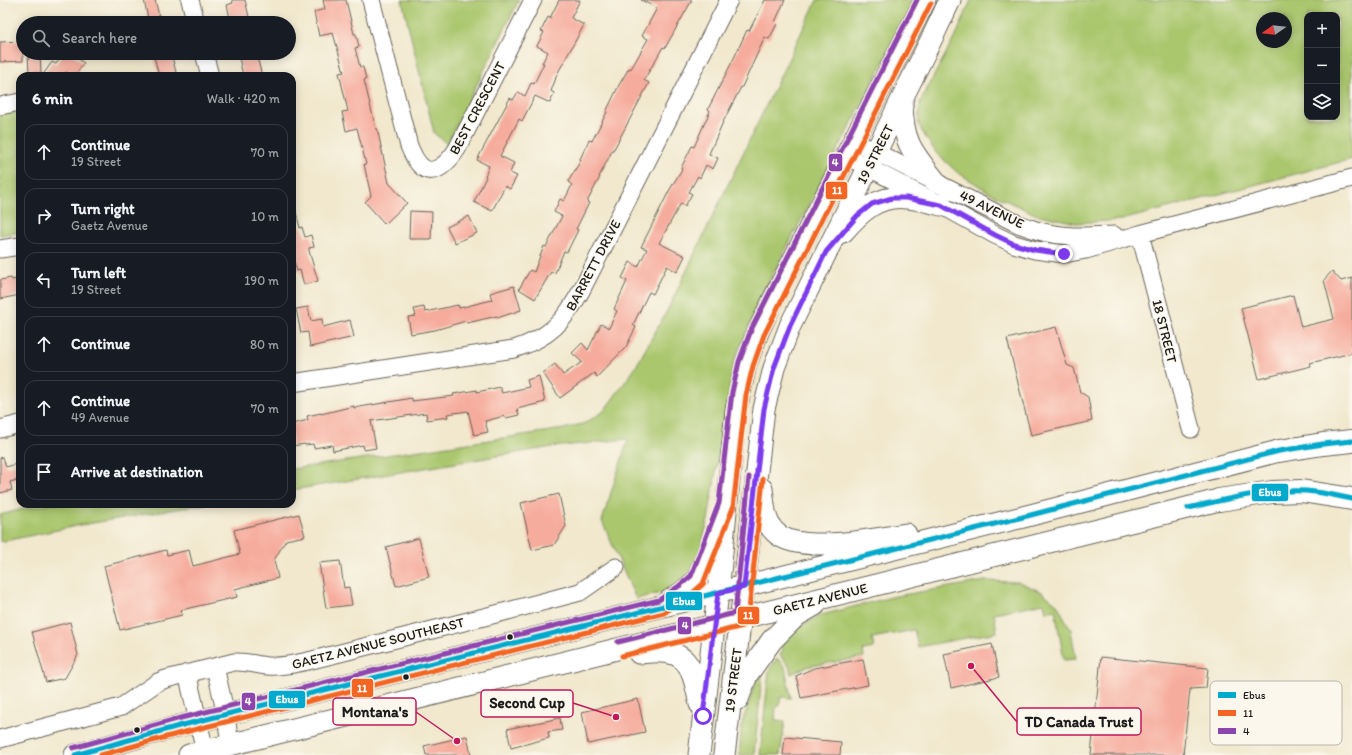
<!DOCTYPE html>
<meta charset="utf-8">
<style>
body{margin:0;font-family:Itim,sans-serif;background:#20242c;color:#f1f3f6}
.controls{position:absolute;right:12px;top:12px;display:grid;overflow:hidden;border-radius:8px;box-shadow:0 2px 10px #0003}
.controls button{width:36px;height:36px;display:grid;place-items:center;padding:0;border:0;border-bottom:1px solid #363941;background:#171b24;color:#f1f3f6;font:20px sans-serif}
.compass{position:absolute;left:1256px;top:12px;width:36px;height:36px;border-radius:50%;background:#171b24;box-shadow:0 2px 10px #0003;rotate:256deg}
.stop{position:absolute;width:12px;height:12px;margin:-9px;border:3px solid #7c3aed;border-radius:50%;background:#fff}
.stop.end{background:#7c3aed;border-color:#fff;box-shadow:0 1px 4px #0008}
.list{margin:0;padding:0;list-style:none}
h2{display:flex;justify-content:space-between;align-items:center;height:52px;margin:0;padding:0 16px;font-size:17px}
h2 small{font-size:13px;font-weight:400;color:#9ea1a6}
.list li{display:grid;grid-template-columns:26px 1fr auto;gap:12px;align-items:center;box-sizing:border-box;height:56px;margin:0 8px 8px;padding:0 8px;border:1px solid #363941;border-radius:12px}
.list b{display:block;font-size:15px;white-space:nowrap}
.list p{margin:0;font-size:13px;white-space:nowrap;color:#9ea1a6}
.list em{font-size:13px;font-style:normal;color:#9ea1a6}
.icon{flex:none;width:22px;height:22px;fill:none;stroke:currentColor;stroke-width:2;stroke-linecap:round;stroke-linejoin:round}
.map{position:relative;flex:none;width:1352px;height:755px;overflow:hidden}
.search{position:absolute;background:#171b24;box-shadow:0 2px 10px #0003;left:16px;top:16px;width:280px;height:44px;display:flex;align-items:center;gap:10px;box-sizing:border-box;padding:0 14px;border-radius:22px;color:#9ea1a6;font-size:15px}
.panel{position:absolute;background:#171b24;box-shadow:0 2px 10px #0003;left:16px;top:72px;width:280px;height:436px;border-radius:12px}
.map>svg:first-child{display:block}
.green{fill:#aac76e;stroke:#637245;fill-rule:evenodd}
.building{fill:#f6ac9c}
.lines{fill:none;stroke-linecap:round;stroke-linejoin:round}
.minor-casing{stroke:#67635a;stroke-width:19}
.major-casing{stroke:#67635a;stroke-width:23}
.highway-casing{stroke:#67635a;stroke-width:24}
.minor{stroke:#fff;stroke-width:17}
.major{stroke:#fff;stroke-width:21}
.highway{stroke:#fff;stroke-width:22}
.bus-1-casing{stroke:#fbf7ec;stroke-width:8}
.bus-2-casing{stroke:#fbf7ec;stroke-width:8}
.bus-3-casing{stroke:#fbf7ec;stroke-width:8}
.bus-1{stroke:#00a9ce;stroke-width:5}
.bus-2{stroke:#f26522;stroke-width:5}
.bus-3{stroke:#8e44ad;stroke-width:5}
.route{stroke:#7c3aed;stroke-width:5}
.bus-dot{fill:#1c1c1c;stroke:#fbf7ec;stroke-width:1.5}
.labels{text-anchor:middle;stroke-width:3;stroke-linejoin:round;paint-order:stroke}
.street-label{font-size:14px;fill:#1c1c1c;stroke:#fbf7ec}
.key{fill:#fbf7ec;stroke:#b8b5ae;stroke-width:1}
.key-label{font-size:11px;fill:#1c1c1c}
.leader{fill:none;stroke:#c2185b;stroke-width:1.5}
.callout-dot{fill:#c2185b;stroke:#fbf7ec;stroke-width:1.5}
.callout{fill:#fbf7ec;stroke:#c2185b;stroke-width:1.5}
.callout-label{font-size:15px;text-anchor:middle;font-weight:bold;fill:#1c1c1c}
.line-badge{stroke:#fbf7ec;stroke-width:1.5}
.badge-label{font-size:11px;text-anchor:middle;font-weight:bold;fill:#fff}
</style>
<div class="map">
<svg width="1352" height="755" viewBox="0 0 1352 755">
<rect width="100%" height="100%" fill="#fbf7ec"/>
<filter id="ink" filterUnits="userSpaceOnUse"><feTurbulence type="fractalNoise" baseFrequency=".025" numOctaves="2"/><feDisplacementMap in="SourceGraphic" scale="8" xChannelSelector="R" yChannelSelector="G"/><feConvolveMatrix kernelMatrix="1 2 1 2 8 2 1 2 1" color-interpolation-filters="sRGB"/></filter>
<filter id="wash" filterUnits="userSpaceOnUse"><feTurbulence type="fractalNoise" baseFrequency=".012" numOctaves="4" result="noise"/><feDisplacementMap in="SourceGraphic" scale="16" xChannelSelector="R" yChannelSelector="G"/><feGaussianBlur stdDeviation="0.9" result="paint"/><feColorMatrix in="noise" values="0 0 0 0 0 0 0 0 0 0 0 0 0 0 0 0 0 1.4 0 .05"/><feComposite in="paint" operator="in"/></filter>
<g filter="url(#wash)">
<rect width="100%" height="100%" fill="#f1e8cd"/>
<path class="green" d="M402,0H519L447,144L434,133Z
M817,0H916L764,291L734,361L708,520L696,570L665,592L636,599L602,521L628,439L552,447L292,490V469L564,429L585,423L603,412L634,370L670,305Z
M971,0H1352V159L1122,220L1076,223L1035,214L992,194L957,172L937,154L926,138L918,124L920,102L958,31ZM1307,15H1337V117H1307ZM1262,18H1286V42H1262Z
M20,110V232L0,235V114Z
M52,504H206L81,525L0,542V515L27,508Z
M985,581L1019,582L1042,592L1057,604L1071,630L1076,659L1064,660L1055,610L1046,612L1044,603L994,613L997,632L918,647L914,630L872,638L874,648L863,650L864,657L806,667L791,674L789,666L780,655L783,650L781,643L792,631L821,615L896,596Z
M777,658L785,667L791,698L780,697V706L776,707L775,720L785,721L780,755H760L769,670Z
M761,666L763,667L754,755H739L742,723Z"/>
<g id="blocks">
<path class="building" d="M144,0H155L161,23H149Z
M232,0H245L250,21L241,23H231L227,5L233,3Z
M323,0H346L354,34H356L359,47L355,48L360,67H363L366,79L364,80L376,129L377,128L389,183L407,203L385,224L365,202L371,196L364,164H366L357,128L346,131L342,112L348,111L339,73L344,72L333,33L319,36L314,12L325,9Z
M559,0H580L571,18L584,25L555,78H556L551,91L554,93L550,103L535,96L522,121L519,119L500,156L514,163L510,173L517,176L510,189L505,186L492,211L474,202L486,177L485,176L489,166L477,160L510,98L513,100L518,92L525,96L531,83L534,84L544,63H542L548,52L537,46L544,32L541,31L548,17L550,18Z
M641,0H692L665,48L663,47L644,80L649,83L614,149H613L599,177H600L587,202L589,203L576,229L578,230L567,252L564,251L555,273L551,272L535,299L519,289L530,270L534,272L544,246L546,247L562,216L554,212L560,199L564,201L572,185L568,182L581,160L580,159L589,140L592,141L607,112H606L619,85L629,68L631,69L648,39L642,36L657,8Z
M765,0H785L775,22L777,24L769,39L765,37L742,87H741L723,122L709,154L718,158L713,169L706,165L700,178L698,176L689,192L692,194L685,206L681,203L659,243L685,256L677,272L667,266L653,294L649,292L633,325L636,327L626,347L597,377L594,373L560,398L543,373L555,364L563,375L582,362L572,353L582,343L588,350L601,324L609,328L617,311L614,309L627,281L622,278L630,262L638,267L647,249L641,247L669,191L682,169L681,168L692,146L694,147L710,111L708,109L734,58L747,30L749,31Z
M23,41V61L0,62V42Z
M28,53H40L41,73H29Z
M64,53H70L84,63L75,76H72L66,72L63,76H42L52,62L56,64Z
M153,53H171L177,76H159Z
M238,53H253L254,58L257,57L262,76H243Z
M292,208H295L300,228L302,227L305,237L311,235L314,247L309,248V251L318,281L304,285L300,270L297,271L292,255Z
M410,211L432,212L431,239H409Z
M469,216L477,233L455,243L447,227Z
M1332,271L1341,281L1352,278V353L1310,363L1311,366L1259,379L1241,308L1293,295L1301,327L1334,319L1324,280Z
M11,278L12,280L20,278V295L0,299V280Z
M514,286L521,310L497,318V316L467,323L466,321L435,330L411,334L408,317L416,316L414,309L424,307L425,312L458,305L459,308L492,300L490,293Z
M308,307L311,321L322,319L323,327L350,320L354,337L310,347L308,332L301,333L296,309Z
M1056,327L1067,365L1074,368L1080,392L1088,397L1092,421L1031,435L1007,339Z
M539,376L545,402L517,409L519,415L506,418L505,416L485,421L488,432L474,435L468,411L447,414L448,417L427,420L426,413L371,421L376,448L364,450L363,445L333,451L332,445L314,448L313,444L305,445V444L292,446V424L308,420L307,416L321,413V414L354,406V408L412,398V401L454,396L453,394L477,390V392L500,387L502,393L529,387L527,380Z
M3,457L6,467L20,463V479L10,482L12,490L0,493V458Z
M559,494L566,526L554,545L532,550L521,503Z
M299,514L305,536L286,540L274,560L278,578L235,589L237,597L181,610L182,615L120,630L104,566L166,550L167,555L189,550L193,566L240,554L234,530Z
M419,538L429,577L396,586L386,547Z
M340,561L344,588L349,587L352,605L326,608L319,563Z
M70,622L78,655L65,678L46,682L32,632Z
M992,644L999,677L951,688L944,654Z
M1101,657L1208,668L1206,688L1190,689L1183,755H1091Z
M863,659L868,685L801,698L796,676L814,668Z
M638,699L645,732L588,744L582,712Z
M560,718L562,730L548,732L549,738L511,748L507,729Z
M467,736L471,755H426L424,746Z
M785,737L841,742L840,755H783Z"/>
</g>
</g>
<g filter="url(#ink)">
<use href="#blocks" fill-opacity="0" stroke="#67635a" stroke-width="1"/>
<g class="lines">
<defs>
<path id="minor" d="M190,0L196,23
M371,0L409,146C412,153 415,161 421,166C434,179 450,160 457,149L533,0
M204,53L210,76
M0,106L20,102
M854,141L1018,224C1025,226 1032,229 1039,231C1064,238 1089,236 1114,235
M846,156L941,205L995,235L1014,244L1035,250L1064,254L1086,250L1140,234L1352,178
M1140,234L1191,429
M0,249L20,246
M292,383L514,349C549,338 564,322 581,291L729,0
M0,429L20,424
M215,667L226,715L230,745
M187,673L205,751
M0,739L121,707L158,682L166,679L234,662C247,661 255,665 268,666C281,667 295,664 308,661L500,613L580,592L616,567"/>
<path id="major" d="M902,100C902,141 911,151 936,182
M843,232C860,212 879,194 907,198C919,199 930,202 941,205
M762,489C764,503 764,522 775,532C797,555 876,539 906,534
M669,601L683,592L697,580L717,530
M639,653C646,653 654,651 661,652C693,652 694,680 700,704
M738,699L747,675L772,640L796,616L815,605
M75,755L179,726L1023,517L1279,451
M189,755L1219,500
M699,755L718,593L736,410L746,364L758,332L773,300L925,0
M724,755L739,632L764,409L774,368L790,326L935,32L950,0"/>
<path id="highway" d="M1279,451L1323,444L1352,441
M1219,500L1272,492L1301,491L1352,499"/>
</defs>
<use href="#minor" class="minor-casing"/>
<use href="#major" class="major-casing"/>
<use href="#highway" class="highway-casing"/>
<use href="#minor" class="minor"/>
<use href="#major" class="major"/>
<use href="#highway" class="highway"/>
<defs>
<path id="bus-1" d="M1188,508C1227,499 1266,489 1306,491C1322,492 1337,496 1352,499
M75,755L179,726L1023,517L1279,451L1323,444L1352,441"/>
<path id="bus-2" d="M622,656L743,626L746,624L748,620L763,479
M101,755L181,733L664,613L687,598L703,584L733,508L746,395L753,366L764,335L931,3"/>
<path id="bus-3" d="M618,642L735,613L749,477
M73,748L177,719L659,600L679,586L691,576L719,503L732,392L739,362L751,330L917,0"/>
</defs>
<use href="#bus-1" class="bus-1-casing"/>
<use href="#bus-2" class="bus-2-casing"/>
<use href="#bus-3" class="bus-3-casing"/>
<use href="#bus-1" class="bus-1"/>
<use href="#bus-2" class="bus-2"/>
<use href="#bus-3" class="bus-3"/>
</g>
</g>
<g class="lines" filter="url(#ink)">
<path class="route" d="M703,716L718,593L744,587L764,409L774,368L790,326L826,252L857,216L872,204L892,198H906L941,205L995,235L1014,244L1035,250L1064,254"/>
</g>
<g class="bus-dot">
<circle cx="510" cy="637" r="3.5"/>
<circle cx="406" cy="677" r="3.5"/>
<circle cx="137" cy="730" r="3.5"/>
</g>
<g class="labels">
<g class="street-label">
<text transform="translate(477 108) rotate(-62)" y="5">BEST CRESCENT</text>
<text transform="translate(875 154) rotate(-63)" y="5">19 STREET</text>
<text transform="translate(992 209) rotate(26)" y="5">49 AVENUE</text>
<text transform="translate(593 265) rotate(-62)" y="5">BARRETT DRIVE</text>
<text transform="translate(1165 331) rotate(76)" y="5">18 STREET</text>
<text transform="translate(820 599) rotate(-14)" y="5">GAETZ AVENUE</text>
<text transform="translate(378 643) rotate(-14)" y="5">GAETZ AVENUE SOUTHEAST</text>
<text transform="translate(733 680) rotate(-83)" y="5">19 STREET</text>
</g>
</g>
<rect x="1210" y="681" width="132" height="64" rx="6" class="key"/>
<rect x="1218" y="692" width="18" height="6" fill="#00a9ce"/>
<rect x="1218" y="710" width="18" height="6" fill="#f26522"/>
<rect x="1218" y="728" width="18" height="6" fill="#8e44ad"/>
<g class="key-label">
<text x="1243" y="699">Ebus</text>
<text x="1243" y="717">11</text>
<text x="1243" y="735">4</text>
</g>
<path class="leader" d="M616 717L573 703M457 741L416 712M971 666L1017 722"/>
<g class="callout-dot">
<circle cx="616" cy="717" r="4"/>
<circle cx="457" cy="741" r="4"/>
<circle cx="971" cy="666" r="4"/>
</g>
<g class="callout">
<rect x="481" y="690" width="92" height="27" rx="4"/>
<rect x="333" y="698" width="83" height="27" rx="4"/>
<rect x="1017" y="708" width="124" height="27" rx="4"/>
</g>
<g class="callout-label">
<text x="527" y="708">Second Cup</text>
<text x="375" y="717">Montana's</text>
<text x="1079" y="727">TD Canada Trust</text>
</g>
<g class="line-badge">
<rect x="828" y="153" width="15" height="19" rx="4" fill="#8e44ad"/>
<rect x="825" y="181" width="23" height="19" rx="4" fill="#f26522"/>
<rect x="1251" y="483" width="38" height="19" rx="4" fill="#00a9ce"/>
<rect x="665" y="591" width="38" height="20" rx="4" fill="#00a9ce"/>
<rect x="737" y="606" width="23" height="19" rx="4" fill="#f26522"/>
<rect x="677" y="616" width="15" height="19" rx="4" fill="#8e44ad"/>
<rect x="351" y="678" width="23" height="20" rx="4" fill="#f26522"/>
<rect x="268" y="690" width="38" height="19" rx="4" fill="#00a9ce"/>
<rect x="241" y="692" width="15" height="19" rx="4" fill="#8e44ad"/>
</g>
<g class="badge-label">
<text x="835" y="166">4</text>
<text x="837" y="194">11</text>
<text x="1270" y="496">Ebus</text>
<text x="684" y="605">Ebus</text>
<text x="748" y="619">11</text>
<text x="685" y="629">4</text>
<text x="362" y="692">11</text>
<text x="287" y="703">Ebus</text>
<text x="248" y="705">4</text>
</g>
</svg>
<div class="controls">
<button>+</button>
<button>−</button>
<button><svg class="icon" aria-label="layers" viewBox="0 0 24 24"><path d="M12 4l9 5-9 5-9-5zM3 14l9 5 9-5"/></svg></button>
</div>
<svg class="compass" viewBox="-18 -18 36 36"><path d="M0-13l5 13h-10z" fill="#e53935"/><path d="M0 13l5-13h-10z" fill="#9ea1a6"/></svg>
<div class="stop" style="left:703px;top:716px"></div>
<div class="stop end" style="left:1064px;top:254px"></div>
<div class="search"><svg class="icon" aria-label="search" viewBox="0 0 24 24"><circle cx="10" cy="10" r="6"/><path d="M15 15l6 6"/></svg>Search here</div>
<section class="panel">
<h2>6 min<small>Walk · 420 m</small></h2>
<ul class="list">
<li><svg class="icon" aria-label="ahead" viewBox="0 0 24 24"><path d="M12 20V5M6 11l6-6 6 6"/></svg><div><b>Continue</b><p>19 Street</p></div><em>70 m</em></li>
<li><svg class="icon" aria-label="right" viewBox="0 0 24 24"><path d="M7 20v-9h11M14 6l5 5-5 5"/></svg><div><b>Turn right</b><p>Gaetz Avenue</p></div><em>10 m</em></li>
<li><svg class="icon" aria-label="left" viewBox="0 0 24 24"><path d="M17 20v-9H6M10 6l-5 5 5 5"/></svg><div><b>Turn left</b><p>19 Street</p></div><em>190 m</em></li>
<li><svg class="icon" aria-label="ahead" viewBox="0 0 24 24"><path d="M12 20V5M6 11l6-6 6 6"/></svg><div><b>Continue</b></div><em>80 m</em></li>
<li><svg class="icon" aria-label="ahead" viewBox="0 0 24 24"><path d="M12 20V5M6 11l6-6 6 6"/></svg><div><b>Continue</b><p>49 Avenue</p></div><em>70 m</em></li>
<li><svg class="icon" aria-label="arrive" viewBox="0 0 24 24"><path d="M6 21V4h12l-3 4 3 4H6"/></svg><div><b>Arrive at destination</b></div></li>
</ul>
</section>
</div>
